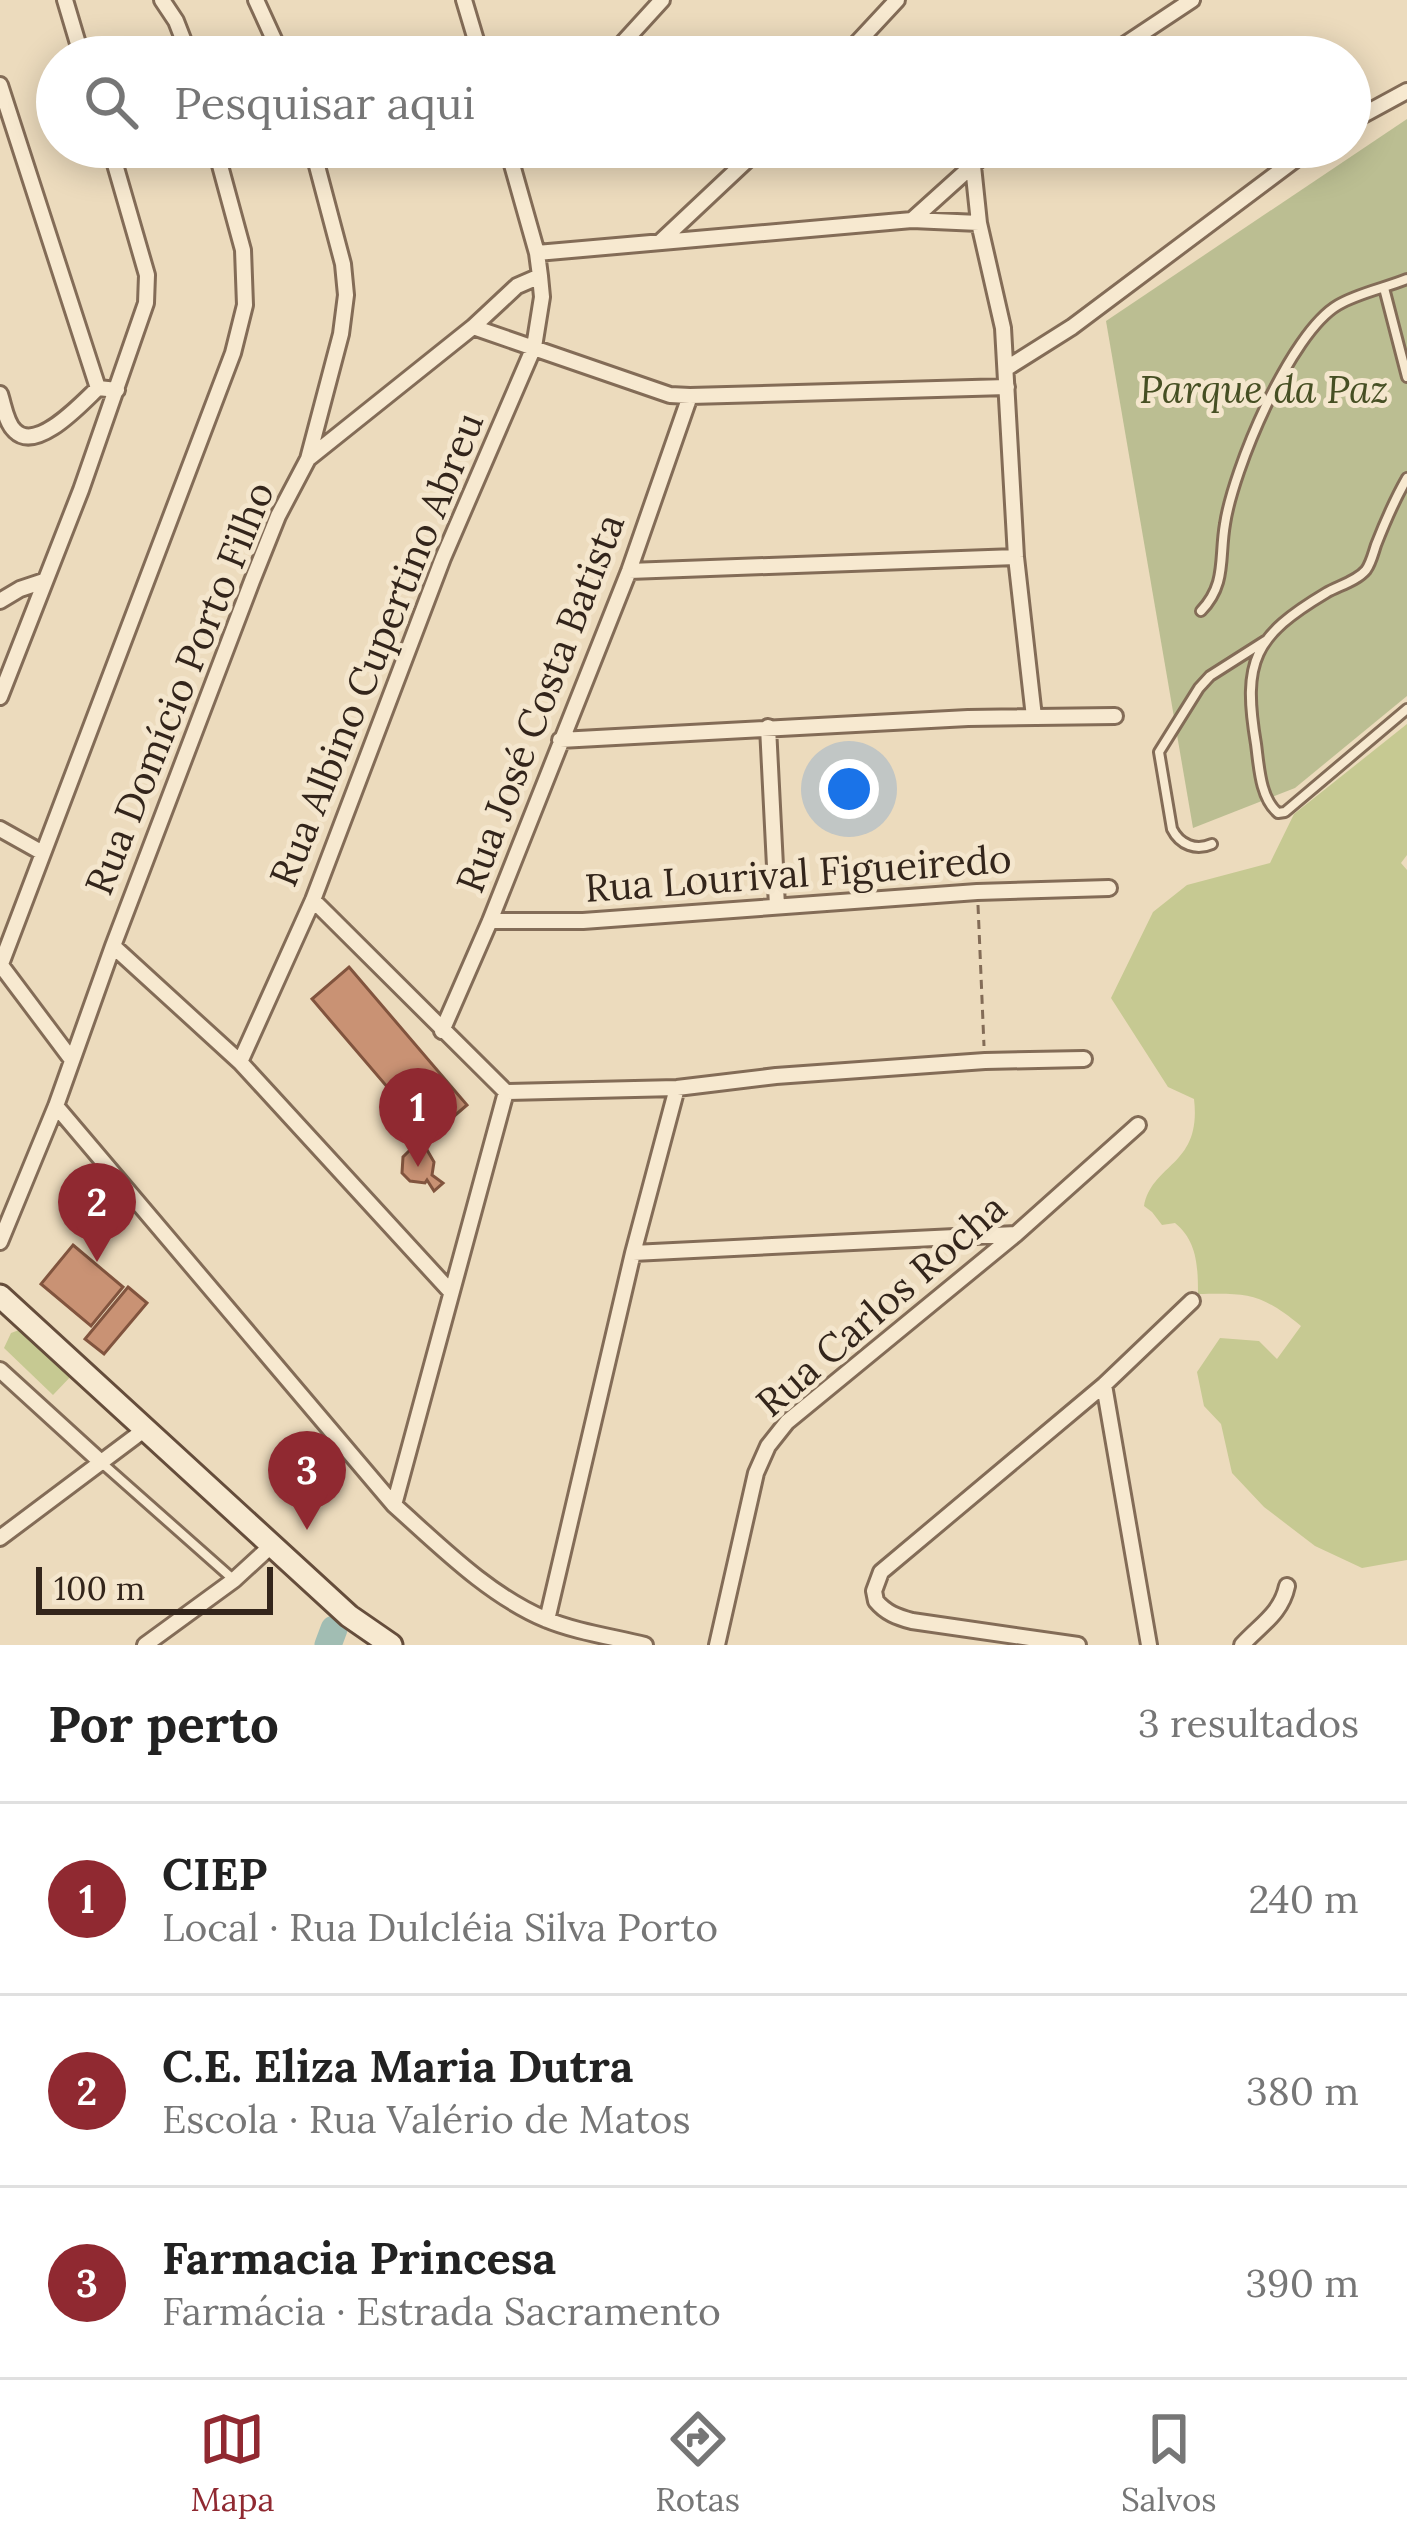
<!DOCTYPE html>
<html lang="pt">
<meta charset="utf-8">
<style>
body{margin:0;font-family:Lora,serif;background:#f6f6f6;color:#222}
.scale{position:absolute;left:36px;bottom:30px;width:237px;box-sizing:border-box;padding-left:12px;border:6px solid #33251b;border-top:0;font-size:33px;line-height:42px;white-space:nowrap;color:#33251b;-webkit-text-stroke:9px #f4e6cd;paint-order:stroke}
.you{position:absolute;left:849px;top:789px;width:42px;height:42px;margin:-30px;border:9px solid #fff;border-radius:50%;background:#1a73e8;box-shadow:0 0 0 18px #1a73e833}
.badge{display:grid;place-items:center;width:78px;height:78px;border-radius:50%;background:#902931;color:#fff;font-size:39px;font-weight:700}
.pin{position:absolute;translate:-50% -99px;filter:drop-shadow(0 3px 6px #0008)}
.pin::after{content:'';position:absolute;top:63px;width:42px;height:36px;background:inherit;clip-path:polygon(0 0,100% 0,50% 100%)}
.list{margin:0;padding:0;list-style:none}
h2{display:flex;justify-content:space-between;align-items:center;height:156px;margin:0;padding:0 48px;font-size:51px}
h2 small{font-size:39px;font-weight:400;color:#767676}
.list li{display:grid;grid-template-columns:78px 1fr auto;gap:36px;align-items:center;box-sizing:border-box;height:192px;padding:0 48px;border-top:3px solid #e0e0e0}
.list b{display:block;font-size:45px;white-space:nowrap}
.list p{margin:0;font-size:39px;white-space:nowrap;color:#767676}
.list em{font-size:39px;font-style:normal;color:#767676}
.icon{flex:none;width:66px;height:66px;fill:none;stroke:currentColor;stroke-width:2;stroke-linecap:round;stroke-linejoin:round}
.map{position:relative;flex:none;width:1407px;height:1645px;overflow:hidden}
.search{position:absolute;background:#fff;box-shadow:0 6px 30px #0003;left:36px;right:36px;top:36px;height:132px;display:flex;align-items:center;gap:30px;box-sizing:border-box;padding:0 42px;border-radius:66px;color:#767676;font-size:45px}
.sheet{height:732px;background:#fff}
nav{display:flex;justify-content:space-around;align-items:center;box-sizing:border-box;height:168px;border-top:3px solid #e0e0e0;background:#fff;font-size:33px;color:#767676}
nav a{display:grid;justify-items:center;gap:6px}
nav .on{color:#902931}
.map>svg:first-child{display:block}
.green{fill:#c6c992}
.cemetery{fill:#bbbe92}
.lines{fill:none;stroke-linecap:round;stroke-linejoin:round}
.river{stroke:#a1bdb3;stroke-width:27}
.building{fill:#c99274;stroke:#81543e;stroke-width:3}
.service-casing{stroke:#836c57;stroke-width:14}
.minor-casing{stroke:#836c57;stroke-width:20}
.secondary-casing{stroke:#654d3b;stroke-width:27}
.path{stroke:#836c57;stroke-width:3;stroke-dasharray:9 6;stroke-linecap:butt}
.service{stroke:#f7e9d0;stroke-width:8}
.minor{stroke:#f7e9d0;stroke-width:14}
.secondary{stroke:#f7e9d0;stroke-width:21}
.labels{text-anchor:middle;stroke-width:10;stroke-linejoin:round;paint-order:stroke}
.park-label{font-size:39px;font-style:italic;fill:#464f23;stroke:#f4e6cd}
.street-label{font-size:39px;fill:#33251b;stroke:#f4e6cd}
</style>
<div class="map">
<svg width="1407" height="1645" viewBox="0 0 1407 1645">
<rect width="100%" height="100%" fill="#ecdbbd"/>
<path class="green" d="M1407,724V855L1401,863L1407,870V1560L1362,1568L1315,1546L1264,1507L1232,1473L1221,1424L1204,1406L1197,1372L1220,1338L1259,1341L1277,1359L1301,1326C1261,1293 1248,1293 1198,1294C1198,1266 1197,1241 1175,1223L1162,1225L1152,1212L1144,1206C1152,1163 1202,1166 1194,1099L1168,1087L1111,998L1153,912L1187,885L1270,863L1294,814Z
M27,1327L75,1372L53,1395L4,1348L11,1333Z"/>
<path class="cemetery" d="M1407,119V696L1295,788L1193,828L1106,321Z"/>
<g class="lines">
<path class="river" d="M328,1645L334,1629"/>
</g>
<path class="building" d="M349,967L467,1105L430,1137L312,999Z
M412,1148L427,1150L434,1162L432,1175L443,1183L434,1191L427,1180L425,1183L410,1181L402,1173L403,1157Z
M73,1245L123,1287L91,1326L41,1284Z
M128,1287L147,1303L104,1354L85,1339Z"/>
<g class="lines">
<defs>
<path id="service" d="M1384,288L1407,377
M1407,478C1395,499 1385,522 1376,545C1373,554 1371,563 1366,570C1357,581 1338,586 1326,593C1254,636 1242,661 1256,744C1259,766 1260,798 1278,813L1285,812L1407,709
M1201,611C1227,584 1219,558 1225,524C1233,470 1290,333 1338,305C1358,293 1385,288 1407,279
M1212,844C1196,851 1180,845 1172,829L1159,752L1199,688L1210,676L1265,641
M103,1464L234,1580"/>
<path id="minor" d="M65,0L82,57
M162,0L176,21L190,57
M256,0L282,57
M464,0L481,57
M610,57L662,0
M844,57L897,0
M1106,57L1192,0
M0,85L98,388L117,390
M1350,122L1407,91
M973,166L979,223L1003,328L1016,557L1034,717
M912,220L993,147
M660,242L761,147
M537,253L912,220L979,223
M473,327L670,395L690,396L1007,387
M1007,368L1072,327L1312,147
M0,394C4,406 6,423 15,431C37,453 82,403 98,388
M308,459L473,327L517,286L540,276
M629,571L1016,557
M0,601L20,589L44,581
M0,697L81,490L146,303L147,275L110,147
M768,727L777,906
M560,740L968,718L1115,716
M0,829L41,852
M313,900L506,1092L394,1505
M490,921H583L977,892L1109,888
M113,946L240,1062L450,1291
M0,964L72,1060
M1,964L233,353L245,305L243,250L215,147
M442,1031L490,921L629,571L690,396
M240,1062L313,900L443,558L534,347L542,297L540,276L537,253L507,147
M506,1092L677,1088L776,1076L985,1061L1084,1059
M56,1106L394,1505C439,1545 488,1595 545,1619C576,1632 613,1637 645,1645
M0,1242L56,1106L113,946L252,581L278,516L308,459L341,334L346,295L343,264L312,147
M633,1253L1016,1234
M0,1370L102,1463
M1104,1385L1149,1645
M0,1538L144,1430
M547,1620L633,1253L677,1088
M145,1645L234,1580L271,1546
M717,1645L756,1473L768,1446L787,1422L1016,1234L1138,1125
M1078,1645L912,1621C897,1617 886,1613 876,1601L874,1591L881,1572L1104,1385L1192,1301
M1242,1645C1260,1625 1281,1614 1287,1586"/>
<path id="secondary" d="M0,1296L349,1616L391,1645"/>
</defs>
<use href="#service" class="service-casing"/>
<use href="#minor" class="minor-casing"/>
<use href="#secondary" class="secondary-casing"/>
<path class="path" d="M978,905L984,1046"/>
<use href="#service" class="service"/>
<use href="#minor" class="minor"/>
<use href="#secondary" class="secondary"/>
</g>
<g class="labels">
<g class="park-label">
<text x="1264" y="403">Parque da Paz</text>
</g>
<g class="street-label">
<text transform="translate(376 649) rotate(-68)" y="14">Rua Albino Cupertino Abreu</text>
<text transform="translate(179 688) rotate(-68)" y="14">Rua Domício Porto Filho</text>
<text transform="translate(540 703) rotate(-69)" y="14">Rua José Costa Batista</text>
<text transform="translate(798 873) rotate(-4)" y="14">Rua Lourival Figueiredo</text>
<text transform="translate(881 1305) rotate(-41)" y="14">Rua Carlos Rocha</text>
</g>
</g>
</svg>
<div class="scale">100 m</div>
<div class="you"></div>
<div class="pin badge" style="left:418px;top:1167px">1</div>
<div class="pin badge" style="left:97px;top:1262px">2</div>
<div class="pin badge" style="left:307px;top:1530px">3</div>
<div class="search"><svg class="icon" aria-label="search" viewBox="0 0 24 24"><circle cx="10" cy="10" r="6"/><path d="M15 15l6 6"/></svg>Pesquisar aqui</div>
</div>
<section class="sheet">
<h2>Por perto<small>3 resultados</small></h2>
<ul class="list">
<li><span class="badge">1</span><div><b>CIEP</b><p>Local · Rua Dulcléia Silva Porto</p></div><em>240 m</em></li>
<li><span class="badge">2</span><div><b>C.E. Eliza Maria Dutra</b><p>Escola · Rua Valério de Matos</p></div><em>380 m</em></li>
<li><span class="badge">3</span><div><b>Farmacia Princesa</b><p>Farmácia · Estrada Sacramento</p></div><em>390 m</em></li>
</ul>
</section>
<nav>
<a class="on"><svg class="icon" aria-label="map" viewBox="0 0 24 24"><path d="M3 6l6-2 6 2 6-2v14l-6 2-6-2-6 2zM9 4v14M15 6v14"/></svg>Mapa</a>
<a><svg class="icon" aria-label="directions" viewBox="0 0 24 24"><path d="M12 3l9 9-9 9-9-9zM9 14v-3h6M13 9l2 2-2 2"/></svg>Rotas</a>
<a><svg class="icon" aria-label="saved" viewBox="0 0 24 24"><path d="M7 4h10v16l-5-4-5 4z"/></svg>Salvos</a>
</nav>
